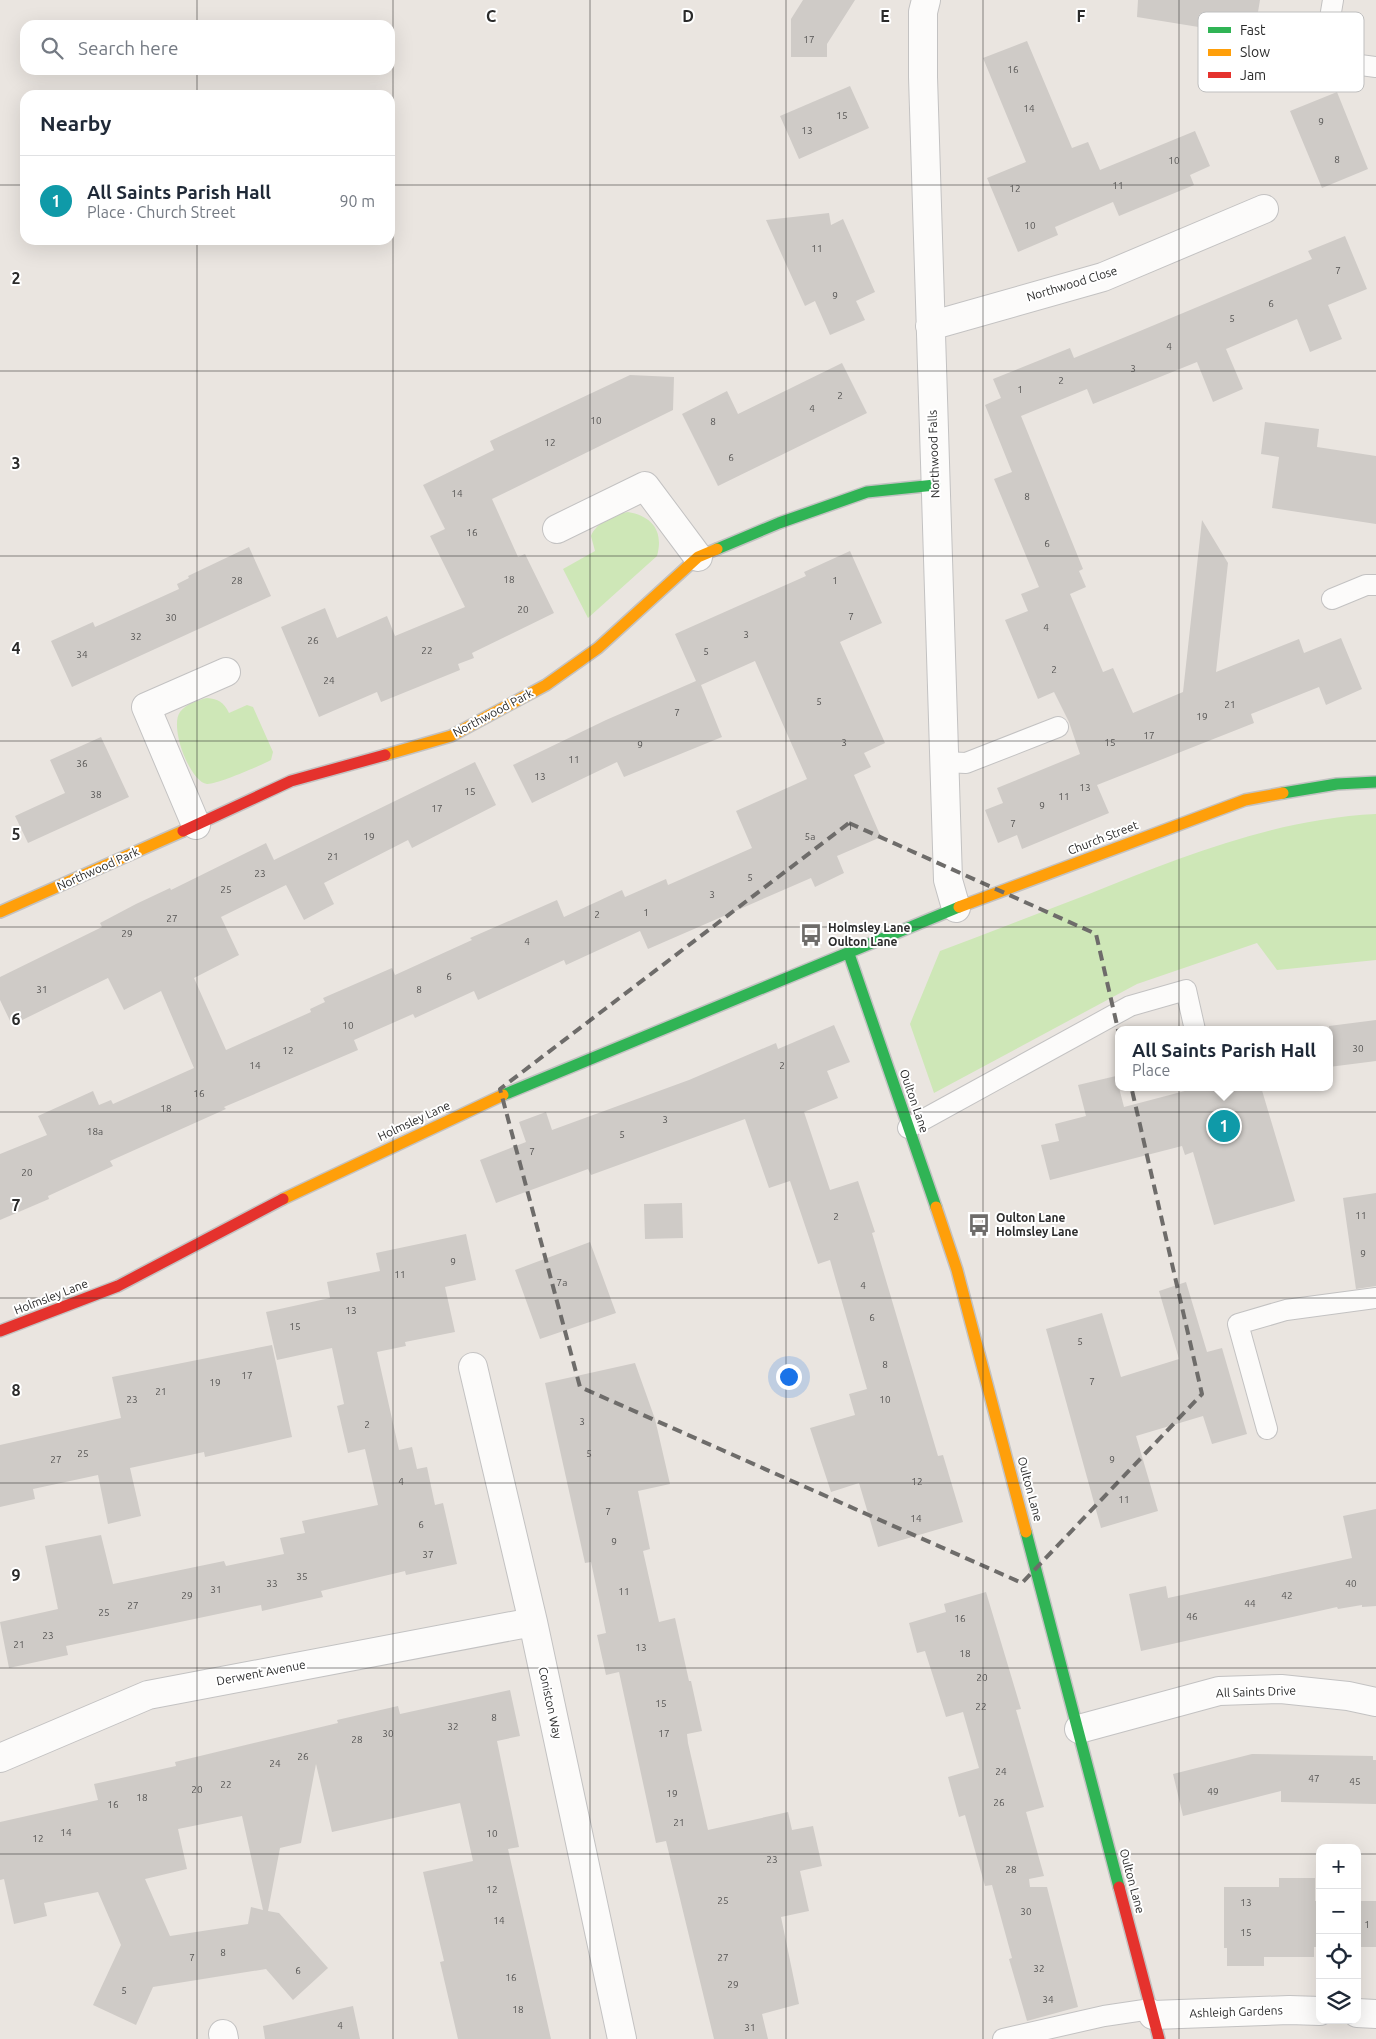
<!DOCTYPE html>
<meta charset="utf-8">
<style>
body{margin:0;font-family:Ubuntu,sans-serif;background:#f6f6f7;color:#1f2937}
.controls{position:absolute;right:15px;bottom:15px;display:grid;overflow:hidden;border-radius:10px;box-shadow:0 5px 20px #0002}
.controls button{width:45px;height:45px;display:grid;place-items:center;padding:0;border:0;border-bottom:1px solid #e0e1e3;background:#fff;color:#1f2937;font:25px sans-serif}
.you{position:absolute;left:788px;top:1376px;width:18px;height:18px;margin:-12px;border:4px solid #fff;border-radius:50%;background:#1a73e8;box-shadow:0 0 0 8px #1a73e833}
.badge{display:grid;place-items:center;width:32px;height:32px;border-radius:50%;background:#ea580c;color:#fff;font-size:16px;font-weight:700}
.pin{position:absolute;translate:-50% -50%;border:2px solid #fff;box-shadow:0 1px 5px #0006}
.popup{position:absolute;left:1115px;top:1026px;width:218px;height:65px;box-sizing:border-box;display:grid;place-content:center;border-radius:10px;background:#fff;filter:drop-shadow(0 1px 4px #0005);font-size:16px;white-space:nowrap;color:#747a83}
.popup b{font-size:19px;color:#1f2937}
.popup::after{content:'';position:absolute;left:50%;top:100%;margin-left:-10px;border:10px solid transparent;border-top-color:#fff}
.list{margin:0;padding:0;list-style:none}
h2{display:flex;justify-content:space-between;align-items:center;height:65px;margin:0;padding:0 20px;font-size:21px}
h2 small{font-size:16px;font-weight:400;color:#747a83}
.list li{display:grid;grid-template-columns:32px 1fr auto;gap:15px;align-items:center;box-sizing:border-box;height:90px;padding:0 20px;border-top:1px solid #e0e1e3}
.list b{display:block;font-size:19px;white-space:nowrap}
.list p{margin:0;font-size:16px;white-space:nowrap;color:#747a83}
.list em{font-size:16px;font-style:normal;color:#747a83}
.icon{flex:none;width:28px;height:28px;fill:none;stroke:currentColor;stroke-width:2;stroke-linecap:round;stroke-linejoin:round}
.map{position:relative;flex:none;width:1376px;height:2039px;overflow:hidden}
.search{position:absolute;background:#fff;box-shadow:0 5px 20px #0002;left:20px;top:20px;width:375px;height:55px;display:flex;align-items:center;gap:12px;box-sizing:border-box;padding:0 18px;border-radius:15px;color:#747a83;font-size:19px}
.panel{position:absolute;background:#fff;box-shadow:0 5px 20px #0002;left:20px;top:90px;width:375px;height:155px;border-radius:15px}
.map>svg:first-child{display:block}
.green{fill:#cee7b7}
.building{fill:#cfcbc7;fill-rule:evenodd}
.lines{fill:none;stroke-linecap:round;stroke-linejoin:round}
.lane-casing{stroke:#c3c2c2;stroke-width:22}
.street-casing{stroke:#c3c2c2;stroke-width:30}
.fast-casing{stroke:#c3c2c2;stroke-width:14}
.slow-casing{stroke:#c3c2c2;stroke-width:14}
.jam-casing{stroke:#c3c2c2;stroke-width:14}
.lane{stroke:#fcfbfa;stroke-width:20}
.street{stroke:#fcfbfa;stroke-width:28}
.fast{stroke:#30b455;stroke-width:11}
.slow{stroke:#ff9f0a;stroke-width:11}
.jam{stroke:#e5322d;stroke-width:11}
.marked{fill:none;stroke:#6e6c6a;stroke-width:4;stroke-dasharray:10 6;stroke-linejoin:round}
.grid{fill:none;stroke:#2b2b2b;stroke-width:1;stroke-opacity:0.55}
.labels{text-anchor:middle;stroke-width:4;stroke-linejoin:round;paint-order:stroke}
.number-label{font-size:10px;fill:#565554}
.street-label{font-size:12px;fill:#2b2b2b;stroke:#fff}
.poi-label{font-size:12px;font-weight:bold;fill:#2b2b2b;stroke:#fff;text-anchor:start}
.key{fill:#fff;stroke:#bfbfbf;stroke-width:1}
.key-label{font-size:14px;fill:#2b2b2b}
.grid-label{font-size:16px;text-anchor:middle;font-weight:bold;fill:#2b2b2b;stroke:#fff;stroke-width:4;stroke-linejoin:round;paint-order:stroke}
</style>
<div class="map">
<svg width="1376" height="2039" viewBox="0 0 1376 2039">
<rect width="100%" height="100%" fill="#eae5e0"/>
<path class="green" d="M628,512C652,516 664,531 657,556L588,618L563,569L595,551L591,536C596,523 614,514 628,512Z
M207,698C218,699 224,702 229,713L247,705L253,707L273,752L271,760C262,765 216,785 207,784C190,782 169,727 180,712C186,704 198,700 207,698Z
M1376,814V960L1277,970L1257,943L1137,984L934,1093L910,1024L940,951C990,932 1039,913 1089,894C1181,857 1275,819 1376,814Z"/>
<path class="building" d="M803,0H855L827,44V57H791V19Z
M1138,0H1260L1254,36L1137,17Z
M1027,41L1072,148L1088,142L1100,170L1195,131L1210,166L1190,175L1194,185L1119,216L1113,202L1055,227L1058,235L1018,252L987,178L1026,162L983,58Z
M850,86L869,128L799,159L780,116Z
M1337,92L1368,169L1322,188L1290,111Z
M829,213L831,225L843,219L875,292L856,301L865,320L830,335L815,301L805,306L766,220Z
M1345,236L1367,289L1328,305L1342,339L1310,352L1297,319L1226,349L1243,389L1213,402L1197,362L1093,404L1087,389L1021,416L1083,569L1079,571L1086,587L1070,594L1103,672L1113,668L1133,713L1183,692L1202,520L1228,563L1216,672L1299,639L1304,653L1341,638L1362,689L1326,705L1319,687L1251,714L1254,723L1097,785L1109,813L1022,849L1017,835L998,843L985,810L1003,803L997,788L1080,754L1069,722L1054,692L1038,699L1005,620L1028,611L1021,594L1039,587L994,479L1012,472L985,405L1001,398L993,379L1070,348L1074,358L1140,331L1312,259L1308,251Z
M842,363L867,413L718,486L682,414L727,391L738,414Z
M630,375L674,377L673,410L492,499L518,557L525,554L554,613L472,653L474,658L458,664L460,670L381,702L377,692L319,717L281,627L325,608L337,638L387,616L395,636L465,607L430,536L445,529L423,485L494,450L490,441Z
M1265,422L1319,429L1317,447L1376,456V524L1272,508L1279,457L1261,454Z
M249,547L271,596L72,687L51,641L93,622L95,627L179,589L177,584L189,578L188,576Z
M850,551L882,623L840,642L885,743L864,753L871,767L854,775L881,837L837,856L844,873L815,887L811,878L648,949L640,931L566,965L564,960L478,1000L474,991L415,1018L413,1014L354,1040L358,1050L224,1107L226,1109L110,1161L113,1166L48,1196L49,1199L0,1220V1154L47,1135L38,1116L93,1091L99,1105L111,1100L113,1104L194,1068L161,991L124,1010L108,978L12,1025L0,1000V977L102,927L100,923L136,904L170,888L171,890L266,843L274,860L475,762L496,805L412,848L408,840L324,883L334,904L304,920L286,885L221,917L239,955L194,978L226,1050L311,1012L310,1009L325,1002L323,998L392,968L395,975L472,940L470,938L557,900L564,917L622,890L625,897L666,879L668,885L752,848L736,811L807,779L755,661L701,685L722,737L624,777L617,762L532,803L513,765L606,720L696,681L675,634L806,576L804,572Z
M101,737L129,797L28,843L15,816L65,793L50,760Z
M1376,1020V1061L1329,1067V1026Z
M834,1025L850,1062L827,1071L838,1098L804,1112L830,1190L858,1181L875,1232L872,1233L938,1456L943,1455L963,1522L878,1547L859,1483L831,1492L810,1428L855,1415L849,1394L867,1389L830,1260L818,1264L790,1181L769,1188L745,1119L591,1175L588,1169L496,1203L480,1160L526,1142L519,1122L546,1112L552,1130L689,1080L776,1043L778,1049Z
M1116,1076L1124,1107L1200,1087H1261L1295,1201L1214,1225L1193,1152L1185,1155L1182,1146L1050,1180L1041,1145L1059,1141L1055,1124L1086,1116L1078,1085Z
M1376,1193V1286L1356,1289L1343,1198Z
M682,1203L683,1238L645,1239L644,1204Z
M466,1234L476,1280L445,1287L455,1332L405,1342L406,1346L377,1352L399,1450L412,1447L417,1469L427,1467L435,1505L443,1503L457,1564L406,1575L405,1571L321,1591L323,1597L292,1604L262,1611L261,1605L66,1646L68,1655L9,1668L0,1622L58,1609L45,1546L101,1535L113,1584L224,1561L226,1566L284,1554L280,1538L305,1533L302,1521L378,1505L365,1449L348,1453L337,1406L344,1404L332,1348L277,1360L266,1312L330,1298L327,1282L380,1271L376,1253Z
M590,1242L616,1313L540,1339L515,1270Z
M1186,1282L1207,1352L1222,1348L1247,1434L1212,1444L1203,1416L1136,1436L1158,1511L1101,1528L1046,1329L1102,1313L1121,1377L1179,1359L1159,1291Z
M272,1345L292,1437L205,1457L204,1452L130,1468L141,1516L108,1524L98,1475L33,1489L35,1499L0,1507V1445L121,1418L112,1377Z
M635,1363L655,1419L670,1484L638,1491L650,1549L643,1551L659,1622L675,1618L689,1681H691L702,1731L687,1734L688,1743L708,1830L788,1812L792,1830L813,1826L822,1866L800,1871L809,1911L781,1917L799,2004L762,2014L768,2039H714L666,1841L656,1843L619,1672L606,1675L597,1635L606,1633L591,1562L585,1563L545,1383Z
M1376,1509V1606L1362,1607V1605L1338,1609L1337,1607L1141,1651L1129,1594L1166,1586L1168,1598L1352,1558L1343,1516Z
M986,1592L1021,1709L1016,1710L1044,1807L1026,1812L1044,1876L1029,1879L1030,1887H1047L1078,2007L1027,2021L1009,1959L1012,1958L992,1885L985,1886L965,1815L959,1817L948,1777L979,1768L963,1712L946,1717L925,1651L917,1653L909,1623L946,1612L944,1604Z
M510,1690L520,1736L497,1741L519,1847L508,1849L551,2039H458L440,1962L444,1961L423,1872L473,1861L460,1803L332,1832L316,1764L301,1843L280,1848L268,1911L279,1913L328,1968L293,2000L266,1969L153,1987L136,2025L93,2005L121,1945L98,1892L44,1903L47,1916L14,1924L4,1879L0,1880V1822L98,1800L94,1784L176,1766L175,1762L338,1723L337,1720L398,1706L400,1714ZM242,1816L263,1910L251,1907L248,1924L170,1936L145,1879L187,1869L178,1829Z
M1252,1754L1373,1756V1760H1376V1804L1281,1802V1791L1183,1816L1173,1774Z
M1279,1878H1315V1901H1320V1947H1314V1957H1264V1966H1227V1948H1224V1887H1279Z
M1357,1901H1376V1947H1357Z
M353,2006L360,2039H265L263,2026Z"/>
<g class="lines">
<defs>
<path id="lane" d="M1225,47L1376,67
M1323,60L1333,0
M1332,599L1366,585H1376
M944,762L966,763L1058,727
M908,1128L1130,1006L1186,990L1195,1030
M1267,1429L1238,1324L1286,1310L1376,1298
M1003,2039L1104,2016L1151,2009"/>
<path id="street" d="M926,0L923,12V77L948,880L956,908
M930,326L1103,277L1264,209
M557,529L645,486L698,557
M196,825L146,707L226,672
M473,1367L533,1622L622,2039
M1079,1729L1219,1691L1281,1689L1348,1696L1376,1702
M0,1758L148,1695L533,1622
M1357,2013L1376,2014
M1153,2015L1289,2010L1320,2011
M223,2034L224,2039"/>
<path id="fast" d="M717,549L779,523L867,492L935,485
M1283,793L1337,784L1376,782
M849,954L936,1207
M503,1095L959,907
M1026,1532L1119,1887"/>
<path id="slow" d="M385,755L451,736L546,685L598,648L698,557L717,549
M959,907L1245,800L1283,793
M0,912L183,831
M283,1199L503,1095
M936,1207L957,1270L1026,1532"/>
<path id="jam" d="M183,831L291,781L385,755
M0,1331L118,1286L283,1199
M1119,1887L1159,2039"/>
</defs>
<use href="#lane" class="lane-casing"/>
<use href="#street" class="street-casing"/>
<use href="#fast" class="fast-casing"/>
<use href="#slow" class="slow-casing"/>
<use href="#jam" class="jam-casing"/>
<use href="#lane" class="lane"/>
<use href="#street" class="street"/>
<use href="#fast" class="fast"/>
<use href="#slow" class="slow"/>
<use href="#jam" class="jam"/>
</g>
<path class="marked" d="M849,823L1096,934L1202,1394L1022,1583L580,1387L500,1089Z"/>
<path class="grid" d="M197,0V25M393,0V2039M590,0V2039M786,0V2039M983,0V2039M1179,0V2039M197,70V95M0,185H25M390,185H1376M197,240V2039M0,371H1376M0,556H1376M0,741H1376M0,927H1376M0,1112H1376M0,1298H1376M0,1483H1376M0,1668H1376M0,1854H1320M1357,1854H1376"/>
<defs>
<symbol id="bus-bare" viewBox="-9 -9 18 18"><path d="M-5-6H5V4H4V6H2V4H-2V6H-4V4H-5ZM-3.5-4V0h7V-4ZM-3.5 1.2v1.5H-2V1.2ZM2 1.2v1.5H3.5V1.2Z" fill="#6e6c6a" stroke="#fff" stroke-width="2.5" paint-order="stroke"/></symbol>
</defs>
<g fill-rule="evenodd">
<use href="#bus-bare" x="795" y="919" width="32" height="32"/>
<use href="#bus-bare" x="963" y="1209" width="32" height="32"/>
</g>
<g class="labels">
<g class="number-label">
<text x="809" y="43">17</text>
<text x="1013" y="73">16</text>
<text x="1029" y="112">14</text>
<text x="842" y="119">15</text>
<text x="1321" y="125">9</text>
<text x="807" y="134">13</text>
<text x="1337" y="163">8</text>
<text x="1174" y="164">10</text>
<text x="1118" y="189">11</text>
<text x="1015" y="192">12</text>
<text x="1030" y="229">10</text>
<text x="817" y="252">11</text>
<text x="1338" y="274">7</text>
<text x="835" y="299">9</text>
<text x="1271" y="307">6</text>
<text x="1232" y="322">5</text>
<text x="1169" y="350">4</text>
<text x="1133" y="372">3</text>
<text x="1061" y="384">2</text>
<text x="1020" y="393">1</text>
<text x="840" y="399">2</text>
<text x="812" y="412">4</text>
<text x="596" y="424">10</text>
<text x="713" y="425">8</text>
<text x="550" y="446">12</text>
<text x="731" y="461">6</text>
<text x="457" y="497">14</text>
<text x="1027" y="500">8</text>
<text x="472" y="536">16</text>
<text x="1047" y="547">6</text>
<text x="509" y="583">18</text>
<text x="237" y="584">28</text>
<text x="835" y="584">1</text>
<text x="523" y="613">20</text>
<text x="851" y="620">7</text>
<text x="171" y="621">30</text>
<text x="1046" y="631">4</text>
<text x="746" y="638">3</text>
<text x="136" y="640">32</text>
<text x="313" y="644">26</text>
<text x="427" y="654">22</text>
<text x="706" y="655">5</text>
<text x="82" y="658">34</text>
<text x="1054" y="673">2</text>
<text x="329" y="684">24</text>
<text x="819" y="705">5</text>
<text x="1230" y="708">21</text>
<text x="677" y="716">7</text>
<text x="1202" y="720">19</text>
<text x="1149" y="739">17</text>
<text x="844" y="746">3</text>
<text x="1110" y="746">15</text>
<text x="640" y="748">9</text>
<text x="574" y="763">11</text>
<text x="82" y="767">36</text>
<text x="540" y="780">13</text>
<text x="1085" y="791">13</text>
<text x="470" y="795">15</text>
<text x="96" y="798">38</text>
<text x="1064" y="800">11</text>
<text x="1042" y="809">9</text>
<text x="437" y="812">17</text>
<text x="1013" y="827">7</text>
<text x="850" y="830">1</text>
<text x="369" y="840">19</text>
<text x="810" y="840">5a</text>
<text x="333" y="860">21</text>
<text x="260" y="877">23</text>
<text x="750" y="881">5</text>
<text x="226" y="893">25</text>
<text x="712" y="898">3</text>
<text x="646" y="916">1</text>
<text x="597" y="918">2</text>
<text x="172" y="922">27</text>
<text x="127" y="937">29</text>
<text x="527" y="945">4</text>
<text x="449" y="980">6</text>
<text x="42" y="993">31</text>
<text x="419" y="993">8</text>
<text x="348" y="1029">10</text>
<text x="1358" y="1052">30</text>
<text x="288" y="1054">12</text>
<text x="255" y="1069">14</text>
<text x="782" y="1069">2</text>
<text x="199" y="1097">16</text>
<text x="166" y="1112">18</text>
<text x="665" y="1123">3</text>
<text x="95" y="1135">18a</text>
<text x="622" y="1138">5</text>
<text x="532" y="1155">7</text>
<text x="27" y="1176">20</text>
<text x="1361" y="1219">11</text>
<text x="836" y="1220">2</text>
<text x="1363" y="1257">9</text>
<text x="453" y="1265">9</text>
<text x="400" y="1278">11</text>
<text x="562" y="1286">7a</text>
<text x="863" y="1289">4</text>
<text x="351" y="1314">13</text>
<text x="872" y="1321">6</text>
<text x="295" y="1330">15</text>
<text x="1080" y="1345">5</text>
<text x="885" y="1368">8</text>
<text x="247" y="1379">17</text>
<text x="1092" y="1385">7</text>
<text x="215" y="1386">19</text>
<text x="161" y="1395">21</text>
<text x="132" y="1403">23</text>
<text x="885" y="1403">10</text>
<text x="582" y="1425">3</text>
<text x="367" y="1428">2</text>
<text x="83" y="1457">25</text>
<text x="589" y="1457">5</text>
<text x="56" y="1463">27</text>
<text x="1112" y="1463">9</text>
<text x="401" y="1485">4</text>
<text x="917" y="1485">12</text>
<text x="1124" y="1503">11</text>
<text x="608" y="1515">7</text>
<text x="916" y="1522">14</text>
<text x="421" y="1528">6</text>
<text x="614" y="1545">9</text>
<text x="428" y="1558">37</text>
<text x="302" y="1580">35</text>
<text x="272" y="1587">33</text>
<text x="1351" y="1587">40</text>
<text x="216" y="1593">31</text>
<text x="624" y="1595">11</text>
<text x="187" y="1599">29</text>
<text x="1287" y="1599">42</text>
<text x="1250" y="1607">44</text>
<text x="133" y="1609">27</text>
<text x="104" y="1616">25</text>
<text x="1192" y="1620">46</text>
<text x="960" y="1622">16</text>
<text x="48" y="1639">23</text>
<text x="19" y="1648">21</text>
<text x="641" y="1651">13</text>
<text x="965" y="1657">18</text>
<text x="982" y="1681">20</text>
<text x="661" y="1707">15</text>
<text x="981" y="1710">22</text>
<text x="494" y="1721">8</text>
<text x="453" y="1730">32</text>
<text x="388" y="1737">30</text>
<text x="664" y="1737">17</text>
<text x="357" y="1743">28</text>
<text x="303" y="1760">26</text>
<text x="275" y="1767">24</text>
<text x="1001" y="1775">24</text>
<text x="1314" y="1782">47</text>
<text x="1355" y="1785">45</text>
<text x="226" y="1788">22</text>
<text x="197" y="1793">20</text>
<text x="1213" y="1795">49</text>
<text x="672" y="1797">19</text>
<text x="142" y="1801">18</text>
<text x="999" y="1806">26</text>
<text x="113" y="1808">16</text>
<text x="679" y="1826">21</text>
<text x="66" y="1836">14</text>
<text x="492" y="1837">10</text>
<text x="38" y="1842">12</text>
<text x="772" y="1863">23</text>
<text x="1011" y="1873">28</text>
<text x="492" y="1893">12</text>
<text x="723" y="1904">25</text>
<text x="1246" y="1906">13</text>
<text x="1026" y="1915">30</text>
<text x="499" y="1924">14</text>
<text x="1367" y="1928">1</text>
<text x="1246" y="1936">15</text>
<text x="223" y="1956">8</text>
<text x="192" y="1961">7</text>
<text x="723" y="1961">27</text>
<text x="1039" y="1972">32</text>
<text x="298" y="1974">6</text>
<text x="511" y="1981">16</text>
<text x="733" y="1988">29</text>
<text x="124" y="1994">5</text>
<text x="1048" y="2003">34</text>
<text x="518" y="2013">18</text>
<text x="340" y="2029">4</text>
<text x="750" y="2031">31</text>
</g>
<g class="street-label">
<text transform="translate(1072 284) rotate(-17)" y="4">Northwood Close</text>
<text transform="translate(934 454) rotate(-92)" y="4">Northwood Falls</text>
<text transform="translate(493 713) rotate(-28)" y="4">Northwood Park</text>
<text transform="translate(1103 838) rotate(-21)" y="4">Church Street</text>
<text transform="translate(98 869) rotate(-24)" y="4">Northwood Park</text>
<text transform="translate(914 1101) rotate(71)" y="4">Oulton Lane</text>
<text transform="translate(414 1121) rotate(-25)" y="4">Holmsley Lane</text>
<text transform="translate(51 1297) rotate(-21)" y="4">Holmsley Lane</text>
<text transform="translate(1030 1489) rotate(75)" y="4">Oulton Lane</text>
<text transform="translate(261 1673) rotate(-11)" y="4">Derwent Avenue</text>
<text transform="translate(1256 1692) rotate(-2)" y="4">All Saints Drive</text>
<text transform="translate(550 1703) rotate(78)" y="4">Coniston Way</text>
<text transform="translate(1132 1881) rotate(75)" y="4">Oulton Lane</text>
<text transform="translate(1236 2012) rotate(-2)" y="4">Ashleigh Gardens</text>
</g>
<g class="poi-label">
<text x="828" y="932">Holmsley Lane<tspan x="828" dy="14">Oulton Lane</tspan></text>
<text x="996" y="1222">Oulton Lane<tspan x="996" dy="14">Holmsley Lane</tspan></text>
</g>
</g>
<rect x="1198" y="12" width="166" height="80" rx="8" class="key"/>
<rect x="1208" y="27" width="23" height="6" fill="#30b455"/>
<rect x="1208" y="49" width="23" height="7" fill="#ff9f0a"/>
<rect x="1208" y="72" width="23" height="6" fill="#e5322d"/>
<g class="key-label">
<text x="1240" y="35">Fast</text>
<text x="1240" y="57">Slow</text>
<text x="1240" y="80">Jam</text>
</g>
<g class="grid-label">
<text x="491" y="22">C</text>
<text x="688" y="22">D</text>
<text x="885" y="22">E</text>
<text x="1081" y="22">F</text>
<text x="16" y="284">2</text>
<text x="16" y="469">3</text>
<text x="16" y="654">4</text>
<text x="16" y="840">5</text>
<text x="16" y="1025">6</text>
<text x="16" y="1211">7</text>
<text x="16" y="1396">8</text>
<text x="16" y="1581">9</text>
</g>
</svg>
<div class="controls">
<button>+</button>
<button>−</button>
<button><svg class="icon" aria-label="locate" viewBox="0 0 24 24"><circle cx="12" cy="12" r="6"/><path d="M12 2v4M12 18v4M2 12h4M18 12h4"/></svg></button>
<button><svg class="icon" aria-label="layers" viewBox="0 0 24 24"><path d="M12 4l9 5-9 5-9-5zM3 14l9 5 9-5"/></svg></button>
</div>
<div class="you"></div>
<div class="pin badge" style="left:1224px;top:1126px;background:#0f9aa8">1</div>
<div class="popup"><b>All Saints Parish Hall</b>Place</div>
<div class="search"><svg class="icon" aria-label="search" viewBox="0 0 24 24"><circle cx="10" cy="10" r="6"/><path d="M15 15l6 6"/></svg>Search here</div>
<section class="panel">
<h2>Nearby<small></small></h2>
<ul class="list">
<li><span class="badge" style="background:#0f9aa8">1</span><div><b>All Saints Parish Hall</b><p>Place · Church Street</p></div><em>90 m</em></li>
</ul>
</section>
</div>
